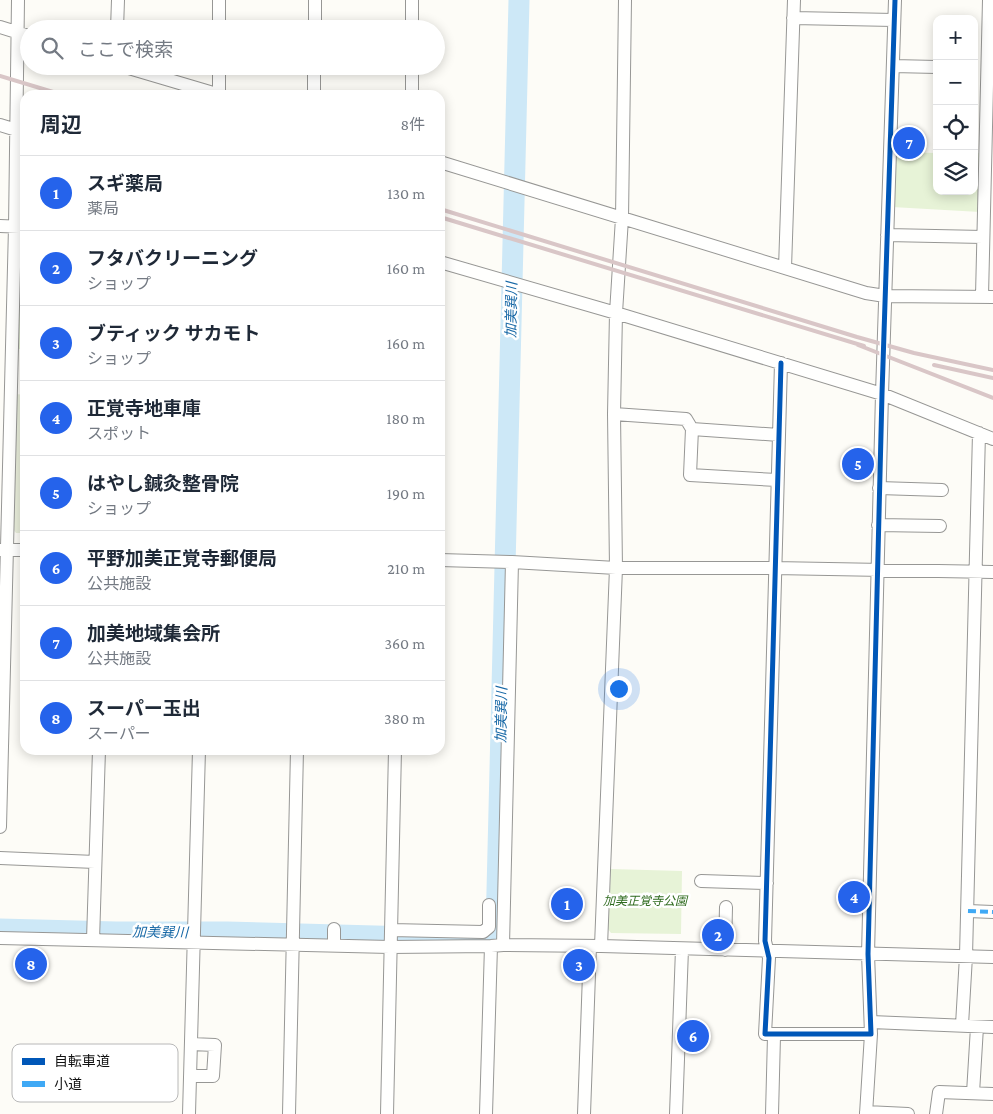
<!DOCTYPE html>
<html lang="ja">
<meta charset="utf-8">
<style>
body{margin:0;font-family:"Crimson Pro","Noto Sans JP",serif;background:#f2f2f3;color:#1f2937}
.controls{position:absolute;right:15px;top:15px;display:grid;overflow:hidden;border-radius:10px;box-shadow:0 2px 12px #0003}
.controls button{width:45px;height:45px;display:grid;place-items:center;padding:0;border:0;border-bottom:1px solid #e0e1e3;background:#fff;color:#1f2937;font:25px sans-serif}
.you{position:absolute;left:618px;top:688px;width:18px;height:18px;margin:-12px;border:4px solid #fff;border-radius:50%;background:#1a73e8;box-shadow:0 0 0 8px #1a73e833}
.badge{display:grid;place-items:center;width:32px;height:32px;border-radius:50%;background:#2563eb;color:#fff;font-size:16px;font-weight:700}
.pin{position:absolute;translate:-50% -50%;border:2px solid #fff;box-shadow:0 1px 5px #0006}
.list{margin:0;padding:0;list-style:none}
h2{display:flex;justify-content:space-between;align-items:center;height:65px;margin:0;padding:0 20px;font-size:21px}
h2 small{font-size:16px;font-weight:400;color:#747a83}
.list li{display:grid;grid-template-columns:32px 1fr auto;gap:15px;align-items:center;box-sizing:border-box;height:75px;padding:0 20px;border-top:1px solid #e0e1e3}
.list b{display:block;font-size:19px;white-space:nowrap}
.list p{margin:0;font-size:16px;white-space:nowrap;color:#747a83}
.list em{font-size:16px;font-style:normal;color:#747a83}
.icon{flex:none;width:28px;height:28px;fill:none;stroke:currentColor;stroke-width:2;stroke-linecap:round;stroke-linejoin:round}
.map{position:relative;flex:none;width:993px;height:1114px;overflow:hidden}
.search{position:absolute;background:#fff;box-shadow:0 2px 12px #0003;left:20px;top:20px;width:425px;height:55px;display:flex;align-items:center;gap:12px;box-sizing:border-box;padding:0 18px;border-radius:28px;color:#747a83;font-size:19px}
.panel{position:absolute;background:#fff;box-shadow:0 2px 12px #0003;left:20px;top:90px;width:425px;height:665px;border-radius:15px}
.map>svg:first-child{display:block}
.green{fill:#e7f3d7}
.cemetery{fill:#e9eedb}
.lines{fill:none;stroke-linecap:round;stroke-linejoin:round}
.river{stroke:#cde8f7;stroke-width:21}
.minor-casing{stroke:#979795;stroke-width:14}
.minor{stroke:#fffffe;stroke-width:12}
.rail{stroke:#d9c6c7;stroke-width:4}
.quiet{stroke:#3fa9f5;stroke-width:4;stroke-dasharray:8 4;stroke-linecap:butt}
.cycleway-casing{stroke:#fff;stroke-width:8}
.cycleway{stroke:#0057b8;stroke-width:5}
.labels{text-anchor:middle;stroke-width:5;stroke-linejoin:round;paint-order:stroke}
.park-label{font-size:12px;font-style:italic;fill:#2f6b1f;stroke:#fff}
.water-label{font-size:14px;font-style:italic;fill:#1768a6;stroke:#fff}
.key{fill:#fff;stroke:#b8b8b8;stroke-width:1}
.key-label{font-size:14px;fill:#111}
</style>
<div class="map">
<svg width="993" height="1114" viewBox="0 0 993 1114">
<rect width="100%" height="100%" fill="#fdfcf7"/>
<path class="green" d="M893,152L937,153V191H974V153H981L980,212L892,207Z
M22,234H25V349H17L20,237Z
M611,869L682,871L681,934L611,933L608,929Z"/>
<path class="cemetery" d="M16,394L25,395V533H16L13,529Z"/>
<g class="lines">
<path class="river" d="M0,929L116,932H227L488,939L496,931L519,0"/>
<defs>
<path id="minor" d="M793,18L894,20
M0,27L29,36
M117,29L118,0
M219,29V0
M315,29V0
M412,29V0
M122,66L220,95
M893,66L937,67
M219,95V66
M314,95V66
M412,95V66
M0,125L23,132
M440,162L866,293L885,296L993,297
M0,226L25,227
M887,235L983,237
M440,262L616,313L882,394L993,439
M785,268L794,0
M982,296L989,0
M781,363L765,941L769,958L765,1034H871
M614,414L686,419L692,429L690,475L777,480
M692,429L779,435
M879,488L942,490
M878,525L940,526
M0,550H25
M440,560L512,562L616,568H774L993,572
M0,827L15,227L18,0
M0,858L95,862
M701,881L767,883
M968,911L993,912
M391,930L483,932L489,927V905
M0,938L390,947L491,946L503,945L601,946L993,957
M93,940L99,750
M334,945V929
M503,945L512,562
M601,946L616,568L614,414L616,313L622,218L625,0
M725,950L726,907
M871,1022L993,1027
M962,1025L966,956L979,433
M190,1076H213L215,1045L191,1044
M973,1093L977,1027
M866,1112L908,1114
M189,1114L199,750
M289,1114L297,750
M387,1114L395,750
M486,1114L491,946
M584,1114L590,946
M676,1114L682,949
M772,1114L774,1036
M866,1114L871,1034L868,954L882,394L895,0
M936,1114L939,1092L993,1094"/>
</defs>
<use href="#minor" class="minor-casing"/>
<use href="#minor" class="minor"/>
<path class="rail" d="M0,76L63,95
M440,209L857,337L914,353L993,370
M440,217L864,346
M858,345L993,398
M934,365L993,378"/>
<path class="quiet" d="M968,911L993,912"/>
<defs>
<path id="cycleway" d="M781,363L765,941L769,958L765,1034H871L868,954L882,394L895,0"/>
</defs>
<use href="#cycleway" class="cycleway-casing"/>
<use href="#cycleway" class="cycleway"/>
</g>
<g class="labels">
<g class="park-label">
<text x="645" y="905">加美正覚寺公園</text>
</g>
<g class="water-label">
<text transform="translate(511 310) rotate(-89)" y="5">加美巽川</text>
<text transform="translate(501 715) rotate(-89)" y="5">加美巽川</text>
<text transform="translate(160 932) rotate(1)" y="5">加美巽川</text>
</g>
</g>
<rect x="12" y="1044" width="166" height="58" rx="8" class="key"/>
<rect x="22" y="1058" width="23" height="7" fill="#0057b8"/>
<rect x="22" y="1081" width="23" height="6" fill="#3fa9f5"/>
<g class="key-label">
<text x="54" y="1066">自転車道</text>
<text x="54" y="1089">小道</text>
</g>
</svg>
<div class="controls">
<button>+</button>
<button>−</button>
<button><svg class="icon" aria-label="locate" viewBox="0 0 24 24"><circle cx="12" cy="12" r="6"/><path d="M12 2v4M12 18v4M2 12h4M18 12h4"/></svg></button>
<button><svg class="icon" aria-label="layers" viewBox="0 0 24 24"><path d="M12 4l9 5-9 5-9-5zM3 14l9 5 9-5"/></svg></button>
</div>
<div class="you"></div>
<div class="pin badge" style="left:567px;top:904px">1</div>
<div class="pin badge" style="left:718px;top:935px">2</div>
<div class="pin badge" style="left:579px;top:965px">3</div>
<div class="pin badge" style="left:854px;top:897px">4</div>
<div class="pin badge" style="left:858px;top:464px">5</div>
<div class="pin badge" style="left:693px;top:1036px">6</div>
<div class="pin badge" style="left:909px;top:143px">7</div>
<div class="pin badge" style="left:31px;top:964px">8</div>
<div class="search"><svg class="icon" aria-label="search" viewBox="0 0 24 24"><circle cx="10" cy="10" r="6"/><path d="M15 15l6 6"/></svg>ここで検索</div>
<section class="panel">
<h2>周辺<small>8件</small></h2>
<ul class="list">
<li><span class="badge">1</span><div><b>スギ薬局</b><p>薬局</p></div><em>130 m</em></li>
<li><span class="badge">2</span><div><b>フタバクリーニング</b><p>ショップ</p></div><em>160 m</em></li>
<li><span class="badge">3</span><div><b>ブティック サカモト</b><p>ショップ</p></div><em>160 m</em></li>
<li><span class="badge">4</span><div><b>正覚寺地車庫</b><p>スポット</p></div><em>180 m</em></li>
<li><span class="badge">5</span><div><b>はやし鍼灸整骨院</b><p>ショップ</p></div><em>190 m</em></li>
<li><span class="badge">6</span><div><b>平野加美正覚寺郵便局</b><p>公共施設</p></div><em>210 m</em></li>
<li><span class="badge">7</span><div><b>加美地域集会所</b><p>公共施設</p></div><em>360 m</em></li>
<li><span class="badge">8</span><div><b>スーパー玉出</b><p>スーパー</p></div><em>380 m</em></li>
</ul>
</section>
</div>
